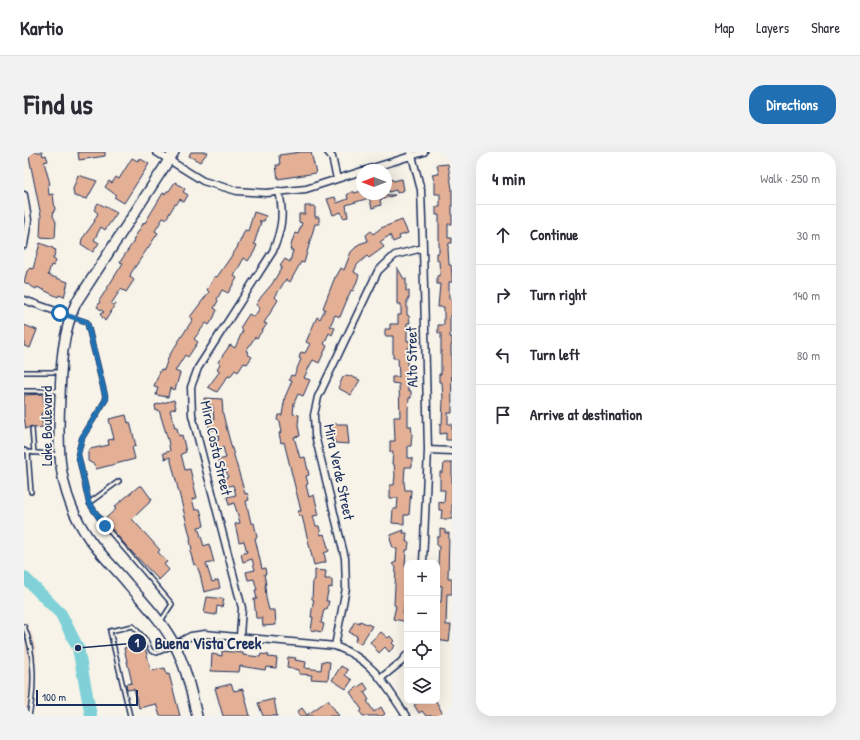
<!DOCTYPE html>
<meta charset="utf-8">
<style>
body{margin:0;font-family:"Patrick Hand",sans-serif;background:#f2f2f3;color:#2b2b33}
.controls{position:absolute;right:12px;bottom:12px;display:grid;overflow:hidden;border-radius:8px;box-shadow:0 4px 16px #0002}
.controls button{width:36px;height:36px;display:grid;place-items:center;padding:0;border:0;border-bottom:1px solid #e1e1e2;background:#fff;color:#2b2b33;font:20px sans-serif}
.compass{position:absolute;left:332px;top:12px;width:36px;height:36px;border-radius:50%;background:#fff;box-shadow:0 4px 16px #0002;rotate:270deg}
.scale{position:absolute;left:12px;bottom:10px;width:102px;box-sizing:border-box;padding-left:4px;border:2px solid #1b2f5e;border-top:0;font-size:11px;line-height:14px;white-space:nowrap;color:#1b2f5e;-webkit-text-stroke:3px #f7f3e8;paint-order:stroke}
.stop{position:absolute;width:12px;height:12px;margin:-9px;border:3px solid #1f6fb2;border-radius:50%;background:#fff}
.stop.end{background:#1f6fb2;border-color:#fff;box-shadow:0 1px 4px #0008}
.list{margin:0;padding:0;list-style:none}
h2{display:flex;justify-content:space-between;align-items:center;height:52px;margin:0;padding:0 16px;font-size:17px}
h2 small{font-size:13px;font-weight:400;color:#7c7c81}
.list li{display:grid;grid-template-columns:26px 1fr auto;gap:12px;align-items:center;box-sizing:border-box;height:60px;padding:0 16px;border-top:1px solid #e1e1e2}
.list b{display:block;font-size:15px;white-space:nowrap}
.list em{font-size:13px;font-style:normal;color:#7c7c81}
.icon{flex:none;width:22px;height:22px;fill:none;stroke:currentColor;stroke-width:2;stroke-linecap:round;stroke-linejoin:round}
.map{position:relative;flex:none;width:428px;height:564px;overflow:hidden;border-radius:16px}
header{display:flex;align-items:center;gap:24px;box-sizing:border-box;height:56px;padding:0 20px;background:#fff;border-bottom:1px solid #e1e1e2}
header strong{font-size:19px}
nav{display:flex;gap:22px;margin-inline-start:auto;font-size:14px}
.intro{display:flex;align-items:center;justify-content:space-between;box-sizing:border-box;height:96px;padding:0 24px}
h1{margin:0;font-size:28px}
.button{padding:10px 18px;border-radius:16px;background:#1f6fb2;color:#fff;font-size:14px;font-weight:700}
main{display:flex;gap:24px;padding:0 24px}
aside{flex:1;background:#fff;border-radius:16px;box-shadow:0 4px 16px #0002}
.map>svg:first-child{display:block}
.built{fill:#f1dfcf}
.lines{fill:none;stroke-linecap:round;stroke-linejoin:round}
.river{stroke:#7fd0d7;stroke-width:12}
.building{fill:#e3b096;stroke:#1b2f5e}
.lane-casing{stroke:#1b2f5e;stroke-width:6}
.street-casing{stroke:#1b2f5e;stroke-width:9}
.secondary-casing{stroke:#1b2f5e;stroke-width:12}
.lane{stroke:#f7f3e8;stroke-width:3}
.street{stroke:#f7f3e8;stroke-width:6}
.secondary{stroke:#f7f3e8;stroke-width:9}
.route{stroke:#1f6fb2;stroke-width:5}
.labels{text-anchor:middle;stroke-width:3.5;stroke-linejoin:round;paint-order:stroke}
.street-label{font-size:15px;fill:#1b2f5e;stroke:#f7f3e8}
.leader{fill:none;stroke:#1b2f5e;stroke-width:1.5}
.callout-dot{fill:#1b2f5e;stroke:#f7f3e8;stroke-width:1.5}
.mark-label{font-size:12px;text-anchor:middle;font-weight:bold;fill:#fff}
.callout-label{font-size:16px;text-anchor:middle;font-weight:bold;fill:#1b2f5e;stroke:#f7f3e8;stroke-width:3.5;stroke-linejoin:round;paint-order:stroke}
</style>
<header>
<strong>Kartio</strong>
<nav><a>Map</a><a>Layers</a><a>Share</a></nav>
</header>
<div class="intro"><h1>Find us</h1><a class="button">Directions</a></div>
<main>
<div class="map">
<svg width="428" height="564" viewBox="0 0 428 564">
<rect width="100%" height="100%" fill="#f7f3e8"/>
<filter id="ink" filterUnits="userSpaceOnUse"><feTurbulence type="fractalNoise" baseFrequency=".025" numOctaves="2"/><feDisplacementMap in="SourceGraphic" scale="8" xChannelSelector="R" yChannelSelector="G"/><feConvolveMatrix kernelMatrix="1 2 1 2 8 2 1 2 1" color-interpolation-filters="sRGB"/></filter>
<g filter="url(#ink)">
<path class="built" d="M0,470L7,479L12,496V526L7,564H0Z"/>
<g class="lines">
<path class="river" d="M0,425L37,462L54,496L67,564"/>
</g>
<path class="building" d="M4,0H18L19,4L22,3L24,9L20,10L26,32H24L25,43L29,42L31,58H30L29,64L32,70L31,86L16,85L17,64Z
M54,0H81V4L55,8Z
M167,0H184L176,10L165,4Z
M277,0H287L292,21L254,27L252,13H256L255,3Z
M108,6L114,9L115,6L125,12L100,51L90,45L92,43L81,35L85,29L88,31L92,25L95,27Z
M424,12L428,37V72H424V86H428V91H425L424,96L425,113H427L428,124V130H425V147H428V164H426V185H428V193H427L428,261H424V272H428V288H422V281L416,282V272H418L419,247L418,230H415V222H417V181H414V173H420V155H414L416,132H413V124L416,123L415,109L413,108V101H415V63H412V55H416V42H411V31L408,23L415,22L413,13Z
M54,23L73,29L63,47L50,44L49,37Z
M368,27L369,29L378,27L380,38L373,41L372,38L365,40L362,29Z
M151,30L161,37L159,40L164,43L160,50L156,47L152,53L151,52L142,67L139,66L131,79L134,81L107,121L106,125L110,128L102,140L97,137L87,152L89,153L92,152L81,169L76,162L80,160L73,155L76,150L75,149L99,111L96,110L110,89L109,88L120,70L121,71L139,41L141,42L143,39H145Z
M329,39L330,41L338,39V42L371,43L356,48L357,53L348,56L345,46L322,53L324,65L319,66L317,60L309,63L303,47L311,45L313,51L324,47L323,43Z
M74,51L93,61L81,78L77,75L70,88L75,91L69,100L57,92L58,87L71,69H70L74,61L70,58Z
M281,54H291V65H295V72H291L280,111L277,110L266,130L262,127L251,145L254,148L240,171L243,172L233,186L231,185L222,199L224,200L223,202L228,205L223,212L220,211L214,220L211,218L206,225L204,224L193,240L184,235L196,219L193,217L196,212L194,210L206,193L211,196L219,178L216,176L225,162L230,165L236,156L232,153L237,145L248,132L258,115L256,114L261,107L266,110L269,98H266L268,90L271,81L274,82L278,71L275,70V62H281Z
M230,60L242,64L240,69H235L237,70L230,92L233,93L230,100L224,109L220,106L210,124L213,126L204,141L198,138L193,147L194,149L190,156L193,158L189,167L185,173L182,171L170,187L174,190L164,205L161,203L151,219L156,221L151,238L146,236L144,245L132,243L134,235L130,234L137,217L140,218L145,204L169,167L166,165L185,140L183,138L191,124L193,125L213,96L221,78L224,79Z
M378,68L384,81L375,84L376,87L369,90L366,83L356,90L360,95L345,106L343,104L333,113L330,120L335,123L332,132L329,139L327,138L316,165L311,163L306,174L311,176L308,183L305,181L300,192L303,194L295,211L289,208L285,215L280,226L286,228L279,244L274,242L270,251L269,262L275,263L274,273L276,284L270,285L276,306L281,305L285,323L282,324L284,332L282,333L285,345L290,343L295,363L289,364L292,374H295L297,383L300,382L305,399L300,401L302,410L290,413L278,364L275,365L274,359H277L260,290L257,291L255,281L258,280L256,269L253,268L254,263H258L261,245L268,229L265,228L267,223L270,224L277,207L275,206L277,200L281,201L286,192L282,190L293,165L296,167L301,157L299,156L311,125H312L317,116L320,118L327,100L335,92L344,89L342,83L347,79L349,82L357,76Z
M16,91L29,96V97L32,98L29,107L32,108L30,114L27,113L24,123L44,130L40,145L35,143L34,145L13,135L12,137L0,130L3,119L6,116L9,117Z
M373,115L380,127L382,126V139H385V147H383V163L385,164L386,171H383V189H386V196H383V213L386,214V221H384V238L387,239V246H385L384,257V274H387L388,282L387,294H384V306H388V315H381L380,330L381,338H387L385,363H380V372L368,371L369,357H373L374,346H366V333H370L371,323L370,312H368L369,300H366V289H371L370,265H376L375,232L368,231V225H375L374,206H369V184H361V177H366V172H374V163H377V152H373Z
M0,173L13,178L6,196L0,194Z
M323,223L336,228L327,243L314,236L319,225Z
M19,242L21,261H17L19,275L11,276L7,274L2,277L0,265V243Z
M180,246L198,247L199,262L205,286L221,342L223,341L225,348L222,349L227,371H230L233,385L231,386L238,417L241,416L242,422H240L242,432L241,433L242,446L245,458H251L252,473L239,474L238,466H232L230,447H233L231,438H233L230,427L224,428L222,420L231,418L228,407L219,410L217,402L223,400L220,389L215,390L211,372L216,371L213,360L210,351L205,353L203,345L212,343L209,333L201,335L199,327L204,325L201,314L196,315L194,308L202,306L199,295L191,297L189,289L195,288L192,277L186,279L184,270L190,269L189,254H181Z
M150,248L152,256L146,258L151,276H153L155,284L158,283L160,291L162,300L157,302L161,318L166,317L173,346L168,347L171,358L176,357L178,364L180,374L174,375L180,394L185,392L190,410L182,412L188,430L194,428L196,436L180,440L176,422L172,412L170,413L166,399L168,398L166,388H167L146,305L141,307L139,301L146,299L144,288L135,258L132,259L131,253Z
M102,263L104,271L106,270L112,294L108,295L111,307L72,317L71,313L64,309V300L66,297L85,293L84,288L90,287L85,267Z
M307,272H323L325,292L311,291L310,287H308Z
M420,311H428V367H417L418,358H415V350L420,351L421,338H416V320H419Z
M115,334H118L128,348L108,367L136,398L134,400L143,410L140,412L145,418L135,428L106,398L85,374L87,372L82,366L92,357L90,355Z
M416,377L421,378V381H425L424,426H428V442H423L422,473H427L425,490L413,488V450H417L418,434L413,433L415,394H413V385H416Z
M380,378L379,381H383L382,390H385L384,398H382L381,415H383V422L380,438H383L379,461L382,462L380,469H379L369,467L372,454L370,453L372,415L368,412L372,410L373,397L369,396L366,387L367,383Z
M291,418L302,419L301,427H308V436L305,435L302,449H305L303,457H300L297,471L300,472L298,480L287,478L289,465H287L289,451L290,448L288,447L289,428H291Z
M183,445L200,447L198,455L193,454L192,463L180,461Z
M331,469L335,471L336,469L348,474L337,492L331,489L333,484L325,480Z
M357,480L364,486L366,484L370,489L368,491L371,494L365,500L361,495L355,501L346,490Z
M117,489L121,495L127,519L141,516L143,523L145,522L156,564H136L132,552L115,556L110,537L103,538L102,532L108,531L100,496L105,495L104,493Z
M198,499L219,501V503L236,505L237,502L245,503L244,505L253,506L252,516L242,515L241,518L216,514L215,520L187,519L188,502L198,504Z
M264,505L272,506L271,508L282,510L281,516L297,518L298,509L306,510L304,528L287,527L288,523L275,522V518L263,516Z
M317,514L324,518L321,523L328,528L322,537L308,528Z
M340,531L344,537L340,540L345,548L343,549L350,560L357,555L361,562L358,564H339L336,560L338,558L326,540Z
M207,532L210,539L219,537L226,564H199L191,536Z
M250,547L253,564H239L234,551Z
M304,548L315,564H275L273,560L278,556L283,563Z
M397,549H412L420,564H402L398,559L395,561L390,553Z"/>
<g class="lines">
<defs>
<path id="lane" d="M48,165L63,170L82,247L58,286L54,302L65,351L81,374L148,452L137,469
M0,220H35
M0,239H34
M8,277L10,301
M0,298L4,300L35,303
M4,300L7,340
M65,351L95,329
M0,474C11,500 11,536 5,564
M106,564L86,479L109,474L122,488L127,499L133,501L149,494"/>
<path id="street" d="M132,0L179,29L213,39L242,41L282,37L338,19
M304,0L308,5L313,27
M387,0L397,38L399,96L404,298L399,411
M342,18L400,0
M0,43L4,68L0,93
M0,148L46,164
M404,298L428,299
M216,484L218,456L168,263L167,235L174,216L249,99C258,76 260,63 255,39
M150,493L167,484L181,482L311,494C349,508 361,532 382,564
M311,494L322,436L321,406L291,283L290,263L294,245L354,119L371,103L399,96
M357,526L377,510L383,503"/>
<path id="secondary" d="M150,0L52,151C38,182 37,213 36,246C33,299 34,343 66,388C77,403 92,417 104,432C120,451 138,469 150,492C162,514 167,540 173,564"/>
</defs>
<use href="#lane" class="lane-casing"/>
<use href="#street" class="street-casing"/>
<use href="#secondary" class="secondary-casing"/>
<use href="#lane" class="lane"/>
<use href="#street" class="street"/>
<use href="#secondary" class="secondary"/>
</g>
</g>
<g class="lines" filter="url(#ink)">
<path class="route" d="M36,161L63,170L82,247L58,286L54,302L65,351L81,374"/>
</g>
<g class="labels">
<g class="street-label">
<text transform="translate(388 205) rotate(-91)" y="5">Alto Street</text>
<text transform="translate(23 274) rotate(-90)" y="5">Lake Boulevard</text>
<text transform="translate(192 296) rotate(77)" y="5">Mira Costa Street</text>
<text transform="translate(315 320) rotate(78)" y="5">Mira Verde Street</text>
</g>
</g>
<path class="leader" d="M54 496L113 491"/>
<g class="callout-dot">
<circle cx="54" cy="496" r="4"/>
<circle cx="113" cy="491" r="10"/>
</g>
<g class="mark-label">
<text x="113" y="495">1</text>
</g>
<g class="callout-label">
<text x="184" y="497">Buena Vista Creek</text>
</g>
</svg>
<div class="controls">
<button>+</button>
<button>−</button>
<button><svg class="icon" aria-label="locate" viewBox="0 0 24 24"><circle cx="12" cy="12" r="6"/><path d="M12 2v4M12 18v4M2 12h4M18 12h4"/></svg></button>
<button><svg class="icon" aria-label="layers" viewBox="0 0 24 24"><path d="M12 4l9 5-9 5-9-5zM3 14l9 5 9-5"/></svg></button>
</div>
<svg class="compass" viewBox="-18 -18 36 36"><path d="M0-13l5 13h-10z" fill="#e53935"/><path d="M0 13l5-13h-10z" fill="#7c7c81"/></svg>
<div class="scale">100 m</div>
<div class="stop" style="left:36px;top:161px"></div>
<div class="stop end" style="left:81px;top:374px"></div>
</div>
<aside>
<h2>4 min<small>Walk · 250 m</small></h2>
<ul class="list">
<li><svg class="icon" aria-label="ahead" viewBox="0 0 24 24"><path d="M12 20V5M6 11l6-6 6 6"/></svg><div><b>Continue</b></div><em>30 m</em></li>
<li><svg class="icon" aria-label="right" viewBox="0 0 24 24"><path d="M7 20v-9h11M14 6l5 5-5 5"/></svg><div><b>Turn right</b></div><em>140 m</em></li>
<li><svg class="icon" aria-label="left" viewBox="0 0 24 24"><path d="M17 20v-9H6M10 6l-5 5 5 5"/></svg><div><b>Turn left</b></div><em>80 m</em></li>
<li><svg class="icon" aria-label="arrive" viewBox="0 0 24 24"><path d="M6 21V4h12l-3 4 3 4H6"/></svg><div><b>Arrive at destination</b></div></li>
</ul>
</aside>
</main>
